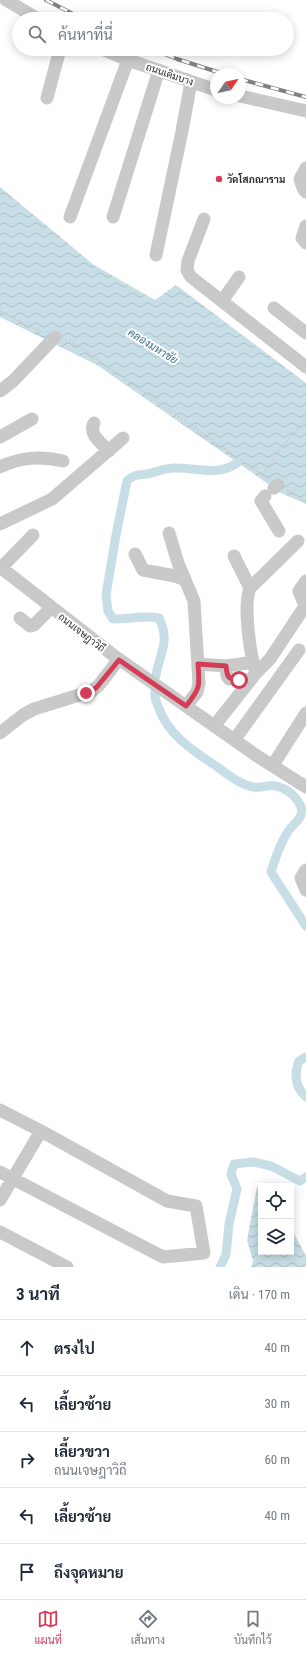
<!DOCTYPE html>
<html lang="th">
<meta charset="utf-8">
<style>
body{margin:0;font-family:"Roboto Condensed",Sarabun,sans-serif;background:#f6f6f7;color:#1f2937}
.controls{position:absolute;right:12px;bottom:12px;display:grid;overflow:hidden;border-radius:0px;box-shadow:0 2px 10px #0003}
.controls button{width:36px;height:36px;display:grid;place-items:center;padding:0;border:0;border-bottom:1px solid #e0e1e3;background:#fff;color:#1f2937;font:20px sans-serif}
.compass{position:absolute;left:210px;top:68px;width:36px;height:36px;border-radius:50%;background:#fff;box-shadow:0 2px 10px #0003;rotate:56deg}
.stop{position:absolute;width:12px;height:12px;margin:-9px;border:3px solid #d43d57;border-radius:50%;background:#fff}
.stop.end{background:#d43d57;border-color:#fff;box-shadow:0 1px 4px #0008}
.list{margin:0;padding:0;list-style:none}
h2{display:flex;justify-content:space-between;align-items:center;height:52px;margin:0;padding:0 16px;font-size:17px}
h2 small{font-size:13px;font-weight:400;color:#747a83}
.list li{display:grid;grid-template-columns:26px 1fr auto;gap:12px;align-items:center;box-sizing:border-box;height:56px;padding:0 16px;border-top:1px solid #e0e1e3}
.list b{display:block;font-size:15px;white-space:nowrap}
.list p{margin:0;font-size:13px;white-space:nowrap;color:#747a83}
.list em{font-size:13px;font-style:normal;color:#747a83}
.icon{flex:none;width:22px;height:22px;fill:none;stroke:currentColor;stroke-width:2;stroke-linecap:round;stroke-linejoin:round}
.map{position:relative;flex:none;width:306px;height:1267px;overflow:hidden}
.search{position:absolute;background:#fff;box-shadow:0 2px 10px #0003;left:12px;right:12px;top:12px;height:44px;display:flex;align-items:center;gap:10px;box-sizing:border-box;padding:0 14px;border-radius:22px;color:#747a83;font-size:15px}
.sheet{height:332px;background:#fff}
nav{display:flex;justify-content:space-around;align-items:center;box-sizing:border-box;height:56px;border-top:1px solid #e0e1e3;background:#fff;font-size:11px;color:#747a83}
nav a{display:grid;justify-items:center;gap:2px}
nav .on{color:#d43d57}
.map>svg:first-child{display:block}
.water{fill:url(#water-waves)}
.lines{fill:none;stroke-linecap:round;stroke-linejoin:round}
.canal{stroke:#c8dee7;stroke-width:9}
.path{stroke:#c9c9c9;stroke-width:1.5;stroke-dasharray:2 2;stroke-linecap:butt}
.minor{stroke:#c9c9c9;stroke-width:13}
.rail-casing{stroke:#818181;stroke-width:4}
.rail{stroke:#fff;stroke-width:2.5;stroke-dasharray:8;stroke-linecap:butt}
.route{stroke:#d43d57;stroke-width:5}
.poi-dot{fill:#d43d57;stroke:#fff;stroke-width:1.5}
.labels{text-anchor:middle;stroke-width:4;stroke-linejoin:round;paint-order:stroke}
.street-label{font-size:10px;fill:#2c2c2c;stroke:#fff}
.poi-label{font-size:10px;font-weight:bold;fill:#2c2c2c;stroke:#fff;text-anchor:start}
.water-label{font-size:11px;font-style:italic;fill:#427286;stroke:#fff}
</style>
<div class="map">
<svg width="306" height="1267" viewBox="0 0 306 1267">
<defs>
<pattern id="water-waves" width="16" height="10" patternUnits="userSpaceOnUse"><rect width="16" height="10" fill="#c8dee7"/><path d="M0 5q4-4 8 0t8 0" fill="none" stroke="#acbfc6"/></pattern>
</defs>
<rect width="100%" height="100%" fill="#fff"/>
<path class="water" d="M0,187L94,265L155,300L176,285L306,383V504L281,493L97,365L0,317Z
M257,1187H261V1252H291V1228L306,1256V1267H251L253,1261L247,1240Z"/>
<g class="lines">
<path class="canal" d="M156,676C159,653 171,643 159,618C144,615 129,619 113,619L108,611L106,595L116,535L127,481C132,475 139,475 147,474C157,472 166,467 177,468C197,468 219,476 237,463
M155,692C154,697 156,701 158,706C167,734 192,750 216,766C227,774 239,784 253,787C265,789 269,782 282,788C290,791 298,799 301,807C304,818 294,823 289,830C280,843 276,857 271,872L306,926
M306,1057L299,1061C294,1074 295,1087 306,1097
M220,1267L226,1255L229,1224L237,1189L231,1174L234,1164L253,1162L271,1166L300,1181L306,1177"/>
<path class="path" d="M0,311L43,333
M65,340L75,344L268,479
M262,474L306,417
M287,490L306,502"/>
<path class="minor" d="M6,0L38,19
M102,49L128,60L216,90
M240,96L306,111
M47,98L60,49
M306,168L300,179L303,188L306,192
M70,217L128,60
M113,217L159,70
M204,219L188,261L187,270L191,277L306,367
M306,226L302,238L306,243
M156,255L182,131L191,82
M222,301L239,277
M274,308L306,333
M0,391L13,381L55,337
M94,423C88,434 101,443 109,451
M0,437L32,419
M0,467C21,457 40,456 63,461
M274,488L278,485
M265,496L261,501L279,531
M0,524L52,499L123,438
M169,533L178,563L194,601L199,683L197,692L186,706
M135,554L143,570L175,576L185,580
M0,567L113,655L257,756L306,787
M0,569L33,535
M250,588L298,541
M20,618L30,626L34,625L51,608
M198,664L226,666L227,676L229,679L249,680
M226,666L248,663
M256,673L270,659L305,606L299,591L306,581
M215,725L256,673C250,654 243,606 250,588L234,556
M0,733L23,715L34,709L92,691L99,685L119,659
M235,739L299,650
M273,765L306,713
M306,870L301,878L306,890
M0,1110L41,1131L167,1201L196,1206L204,1253L163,1257L0,1172
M0,1200L41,1131
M0,1232L67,1267"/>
<defs>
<path id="rail" d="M46,0L83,19
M152,49L177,59L224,74
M240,79L306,97"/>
</defs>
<use href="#rail" class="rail-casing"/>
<use href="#rail" class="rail"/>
</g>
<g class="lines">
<path class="route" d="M86,693L96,688L119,660L186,706C200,689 200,686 198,664L226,666C227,677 228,679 239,680"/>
</g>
<circle class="poi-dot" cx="219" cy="179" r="4"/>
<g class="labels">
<g class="street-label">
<text transform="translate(170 74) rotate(19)" y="4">ถนนเดิมบาง</text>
<text transform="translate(82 632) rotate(38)" y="4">ถนนเจษฎาวิถี</text>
</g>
<g class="poi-label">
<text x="227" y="183">วัดโสภณาราม</text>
</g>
<g class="water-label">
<text transform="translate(153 346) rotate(32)" y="4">คลองมหาชัย</text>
</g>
</g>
</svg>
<div class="controls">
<button><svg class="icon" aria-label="locate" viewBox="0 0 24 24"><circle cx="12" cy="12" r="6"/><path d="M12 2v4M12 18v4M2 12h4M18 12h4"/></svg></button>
<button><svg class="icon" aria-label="layers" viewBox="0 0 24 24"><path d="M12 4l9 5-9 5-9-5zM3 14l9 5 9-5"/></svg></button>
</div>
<svg class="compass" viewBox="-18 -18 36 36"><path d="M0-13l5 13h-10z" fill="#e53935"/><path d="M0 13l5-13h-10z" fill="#747a83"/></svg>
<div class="stop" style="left:239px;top:680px"></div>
<div class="stop end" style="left:86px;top:693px"></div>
<div class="search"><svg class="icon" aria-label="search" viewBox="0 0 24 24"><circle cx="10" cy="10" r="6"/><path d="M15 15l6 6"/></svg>ค้นหาที่นี่</div>
</div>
<section class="sheet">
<h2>3 นาที<small>เดิน · 170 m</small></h2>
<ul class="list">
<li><svg class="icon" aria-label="ahead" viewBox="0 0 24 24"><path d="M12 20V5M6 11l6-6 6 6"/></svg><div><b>ตรงไป</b></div><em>40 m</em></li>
<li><svg class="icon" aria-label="left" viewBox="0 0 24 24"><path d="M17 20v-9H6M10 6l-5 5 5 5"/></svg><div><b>เลี้ยวซ้าย</b></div><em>30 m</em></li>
<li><svg class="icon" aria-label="right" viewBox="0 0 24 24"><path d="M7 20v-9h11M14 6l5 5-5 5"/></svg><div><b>เลี้ยวขวา</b><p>ถนนเจษฎาวิถี</p></div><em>60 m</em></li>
<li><svg class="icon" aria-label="left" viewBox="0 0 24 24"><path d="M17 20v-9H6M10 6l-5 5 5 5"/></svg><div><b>เลี้ยวซ้าย</b></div><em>40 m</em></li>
<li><svg class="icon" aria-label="arrive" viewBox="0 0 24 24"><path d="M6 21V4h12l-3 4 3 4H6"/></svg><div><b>ถึงจุดหมาย</b></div></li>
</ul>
</section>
<nav>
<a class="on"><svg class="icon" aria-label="map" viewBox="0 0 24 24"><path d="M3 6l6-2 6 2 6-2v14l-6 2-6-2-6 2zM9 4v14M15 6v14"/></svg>แผนที่</a>
<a><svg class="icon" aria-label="directions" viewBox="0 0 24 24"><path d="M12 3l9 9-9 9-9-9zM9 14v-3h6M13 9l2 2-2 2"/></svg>เส้นทาง</a>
<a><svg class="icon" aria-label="saved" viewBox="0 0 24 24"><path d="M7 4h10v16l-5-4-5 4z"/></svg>บันทึกไว้</a>
</nav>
